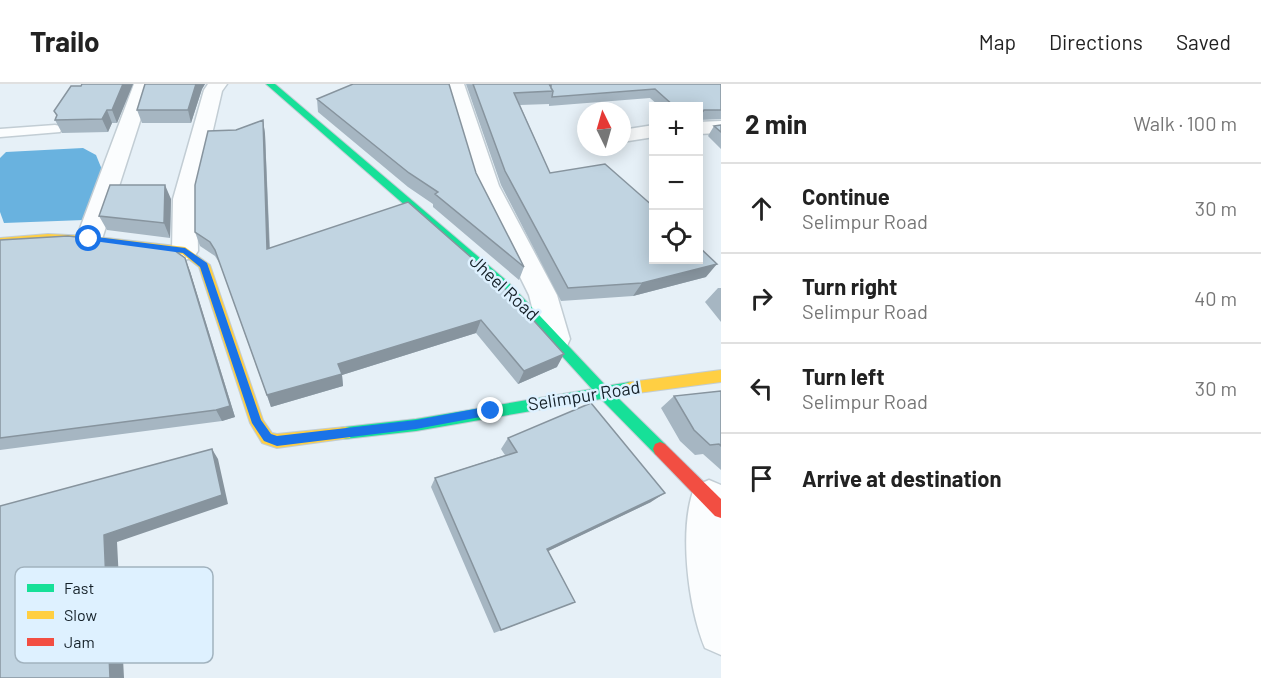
<!DOCTYPE html>
<meta charset="utf-8">
<style>
body{margin:0;font-family:Barlow,sans-serif;background:#f2f2f2;color:#222}
.controls{position:absolute;right:18px;top:18px;display:grid;overflow:hidden;border-radius:0px;box-shadow:0 3px 15px #0003}
.controls button{width:54px;height:54px;display:grid;place-items:center;padding:0;border:0;border-bottom:2px solid #e0e0e0;background:#fff;color:#222;font:30px sans-serif}
.compass{position:absolute;left:577px;top:18px;width:54px;height:54px;border-radius:50%;background:#fff;box-shadow:0 3px 15px #0003;rotate:355deg}
.stop{position:absolute;width:18px;height:18px;margin:-14px;border:4px solid #1a73e8;border-radius:50%;background:#fff}
.stop.end{background:#1a73e8;border-color:#fff;box-shadow:0 2px 6px #0008}
.list{margin:0;padding:0;list-style:none}
h2{display:flex;justify-content:space-between;align-items:center;height:78px;margin:0;padding:0 24px;font-size:26px}
h2 small{font-size:20px;font-weight:400;color:#767676}
.list li{display:grid;grid-template-columns:39px 1fr auto;gap:18px;align-items:center;box-sizing:border-box;height:90px;padding:0 24px;border-top:2px solid #e0e0e0}
.list b{display:block;font-size:22px;white-space:nowrap}
.list p{margin:0;font-size:20px;white-space:nowrap;color:#767676}
.list em{font-size:20px;font-style:normal;color:#767676}
.icon{flex:none;width:33px;height:33px;fill:none;stroke:currentColor;stroke-width:2;stroke-linecap:round;stroke-linejoin:round}
.map{position:relative;flex:none;width:721px;height:594px;overflow:hidden}
header{display:flex;align-items:center;gap:36px;box-sizing:border-box;height:84px;padding:0 30px;background:#fff;border-bottom:2px solid #e0e0e0}
header strong{font-size:28px}
nav{display:flex;gap:33px;margin-inline-start:auto;font-size:21px}
main{display:flex}
aside{flex:1;background:#fff}
.map>svg:first-child{display:block}
.water{fill:#69b2df}
.lines{fill:none;stroke-linecap:round;stroke-linejoin:round}
.lane-casing{stroke:#c2cdd4;stroke-width:3}
.street-casing{stroke:#c2cdd4;stroke-width:3}
.fast-casing{stroke:#c2cdd4;stroke-width:2}
.slow-casing{stroke:#c2cdd4;stroke-width:2}
.jam-casing{stroke:#c2cdd4;stroke-width:2}
.lane{fill:#fbfdfe;fill-rule:evenodd}
.street{fill:#fbfdfe;fill-rule:evenodd}
.fast{fill:#16e098;fill-rule:evenodd}
.slow{fill:#ffcf43;fill-rule:evenodd}
.jam{fill:#f24e42;fill-rule:evenodd}
.wall{fill:#a6b6c2}
.shaded-wall{fill:#87949e}
.building{fill:#c1d4e1;stroke:#87949e;stroke-width:1.5}
.route{fill:#1a73e8}
.labels{text-anchor:middle;stroke-width:5;stroke-linejoin:round;paint-order:stroke}
.street-label{font-size:18px;fill:#142028;stroke:#def1ff}
.key{fill:#def1ff;stroke:#a1b2be;stroke-width:1.5}
.key-label{font-size:16px;fill:#142028}
</style>
<header>
<strong>Trailo</strong>
<nav><a>Map</a><a>Directions</a><a>Saved</a></nav>
</header>
<main>
<div class="map">
<svg width="721" height="594" viewBox="0 0 721 594">
<rect width="100%" height="100%" fill="#e6f0f7"/>
<path class="water" d="M83,64L96,71L105,93L84,136L4,139L0,128V74L6,68Z"/>
<g class="lines">
<defs>
<path id="lane" d="M55,41L60,42L62,45L60,48L0,53V45Z"/>
<path id="street" d="M134,0H152L102,155L98,161L89,164L80,161L76,155Z
M208,0H227L222,7L197,115L198,167L194,173L185,176L176,173L172,167L173,115L204,6Z
M446,0H464L499,102L557,211L570,255L566,264L555,267L544,264L540,255L529,211L475,102Z
M721,37V49L698,50V38Z
M654,41V53L622,58V46Z
M709,396L721,401V571L705,564C688,523 678,443 695,402Z"/>
<path id="fast" d="M266,0H275L508,198L606,302L630,298L635,300L637,304L635,308L616,312L665,360L667,365L665,370L660,372L655,370L601,315L416,347L345,355L340,354L338,349L340,344L345,343L416,335L592,305L500,204Z"/>
<path id="slow" d="M48,150L89,152L185,163L210,181L263,336L272,349L277,350L345,343L350,344L352,349L350,354L277,364L262,359L250,339L199,183L182,170L89,158L48,156L0,162V154Z
M721,286V298L630,310L625,308L623,304L625,300L630,298Z"/>
<path id="jam" d="M660,358L665,360L721,415V434L715,432L655,370L653,365L655,360Z"/>
</defs>
<use href="#lane" class="lane-casing"/>
<use href="#street" class="street-casing"/>
<use href="#fast" class="fast-casing"/>
<use href="#slow" class="slow-casing"/>
<use href="#jam" class="jam-casing"/>
<use href="#lane" class="lane"/>
<use href="#street" class="street"/>
<use href="#fast" class="fast"/>
<use href="#slow" class="slow"/>
<use href="#jam" class="jam"/>
</g>
<path class="wall" d="M133,0L117,39H112L108,48L62,49L55,36L57,33L54,27L81,2Z
M145,0H205L202,5L191,39H142L137,26Z
M466,0H721V35L699,36V22H659L650,14L549,22V20L520,21L550,89L706,193L633,212L561,217L501,101Z
M317,15L476,89L524,183L519,196L433,123V120L408,103L318,28Z
M263,36L265,50L270,165L408,118L557,283L518,300L476,249L342,291L343,302L271,323L220,180L215,172L200,162L195,148L236,46Z
M721,41V65L708,52L714,42Z
M171,115L170,154L107,146L99,132Z
M0,156L190,187L235,333L222,337L0,366Z
M718,204H721V238L705,218Z
M721,307V386L703,370L695,371L680,357L661,324L674,312Z
M508,354L651,418L548,467L575,518L494,549L431,403L435,394L505,371L501,365Z"/>
<path class="shaded-wall" d="M123,0H133L117,39L112,26Z
M196,0H205L202,5L191,39L188,26Z
M107,26L112,39L108,48L102,35Z
M263,36L265,50L270,180L267,165Z
M165,101L171,115L170,154L164,139Z
M185,174L190,187L235,333L222,337L216,326Z
M717,180L706,193L633,212L642,199Z
M481,236L476,249L342,291L343,302L271,323L267,311L338,280Z
M564,270L557,283L518,300L524,287Z
M212,365L218,375L228,420L117,458L124,594H110L104,451Z
M665,409L651,418L538,472L547,465Z"/>
<path class="building" d="M82,0H123L112,26H107L102,35L55,36L57,31L54,27L71,2H81Z
M145,0H196L188,26H137Z
M353,0H449L476,89L524,183L435,110L438,108L409,89L317,15Z
M473,0H549L553,7L514,9L550,89L605,80L654,123V176H699V163L717,180L642,199L568,204L505,87Z
M551,0H721V26H704L701,30H699V22H674L655,5L552,13L553,7L551,4Z
M263,36L267,165L408,118L497,196L564,270L524,287L481,236L338,280L342,290L267,311L215,166L210,158L195,148V101L208,47L236,46Z
M721,41V48L714,42Z
M110,101H165L164,139L99,132Z
M68,152L171,164L185,174L230,322L216,326L0,354V156Z
M721,307V362L719,360L710,361L694,346L674,312Z
M591,319L665,409L547,465L575,518L501,546L435,394L517,368L508,354Z
M212,365L222,411L104,451L110,594H0V422Z"/>
<path class="route" d="M89,152L185,164L207,179L261,336L271,350L277,352L416,336L491,322L496,327L491,331L416,345L277,362L264,357L252,339L200,183L183,169L86,156V153Z"/>
<g class="labels">
<g class="street-label">
<text transform="translate(504 204) rotate(43)" y="6">Jheel Road</text>
<text transform="translate(584 312) rotate(-9)" y="6">Selimpur Road</text>
</g>
</g>
<rect x="15" y="483" width="198" height="96" rx="9" class="key"/>
<rect x="27" y="500" width="27" height="8" fill="#16e098"/>
<rect x="27" y="527" width="27" height="8" fill="#ffcf43"/>
<rect x="27" y="554" width="27" height="8" fill="#f24e42"/>
<g class="key-label">
<text x="64" y="510">Fast</text>
<text x="64" y="537">Slow</text>
<text x="64" y="564">Jam</text>
</g>
</svg>
<div class="controls">
<button>+</button>
<button>−</button>
<button><svg class="icon" aria-label="locate" viewBox="0 0 24 24"><circle cx="12" cy="12" r="6"/><path d="M12 2v4M12 18v4M2 12h4M18 12h4"/></svg></button>
</div>
<svg class="compass" viewBox="-18 -18 36 36"><path d="M0-13l5 13h-10z" fill="#e53935"/><path d="M0 13l5-13h-10z" fill="#767676"/></svg>
<div class="stop" style="left:89px;top:155px"></div>
<div class="stop end" style="left:491px;top:327px"></div>
</div>
<aside>
<h2>2 min<small>Walk · 100 m</small></h2>
<ul class="list">
<li><svg class="icon" aria-label="ahead" viewBox="0 0 24 24"><path d="M12 20V5M6 11l6-6 6 6"/></svg><div><b>Continue</b><p>Selimpur Road</p></div><em>30 m</em></li>
<li><svg class="icon" aria-label="right" viewBox="0 0 24 24"><path d="M7 20v-9h11M14 6l5 5-5 5"/></svg><div><b>Turn right</b><p>Selimpur Road</p></div><em>40 m</em></li>
<li><svg class="icon" aria-label="left" viewBox="0 0 24 24"><path d="M17 20v-9H6M10 6l-5 5 5 5"/></svg><div><b>Turn left</b><p>Selimpur Road</p></div><em>30 m</em></li>
<li><svg class="icon" aria-label="arrive" viewBox="0 0 24 24"><path d="M6 21V4h12l-3 4 3 4H6"/></svg><div><b>Arrive at destination</b></div></li>
</ul>
</aside>
</main>
